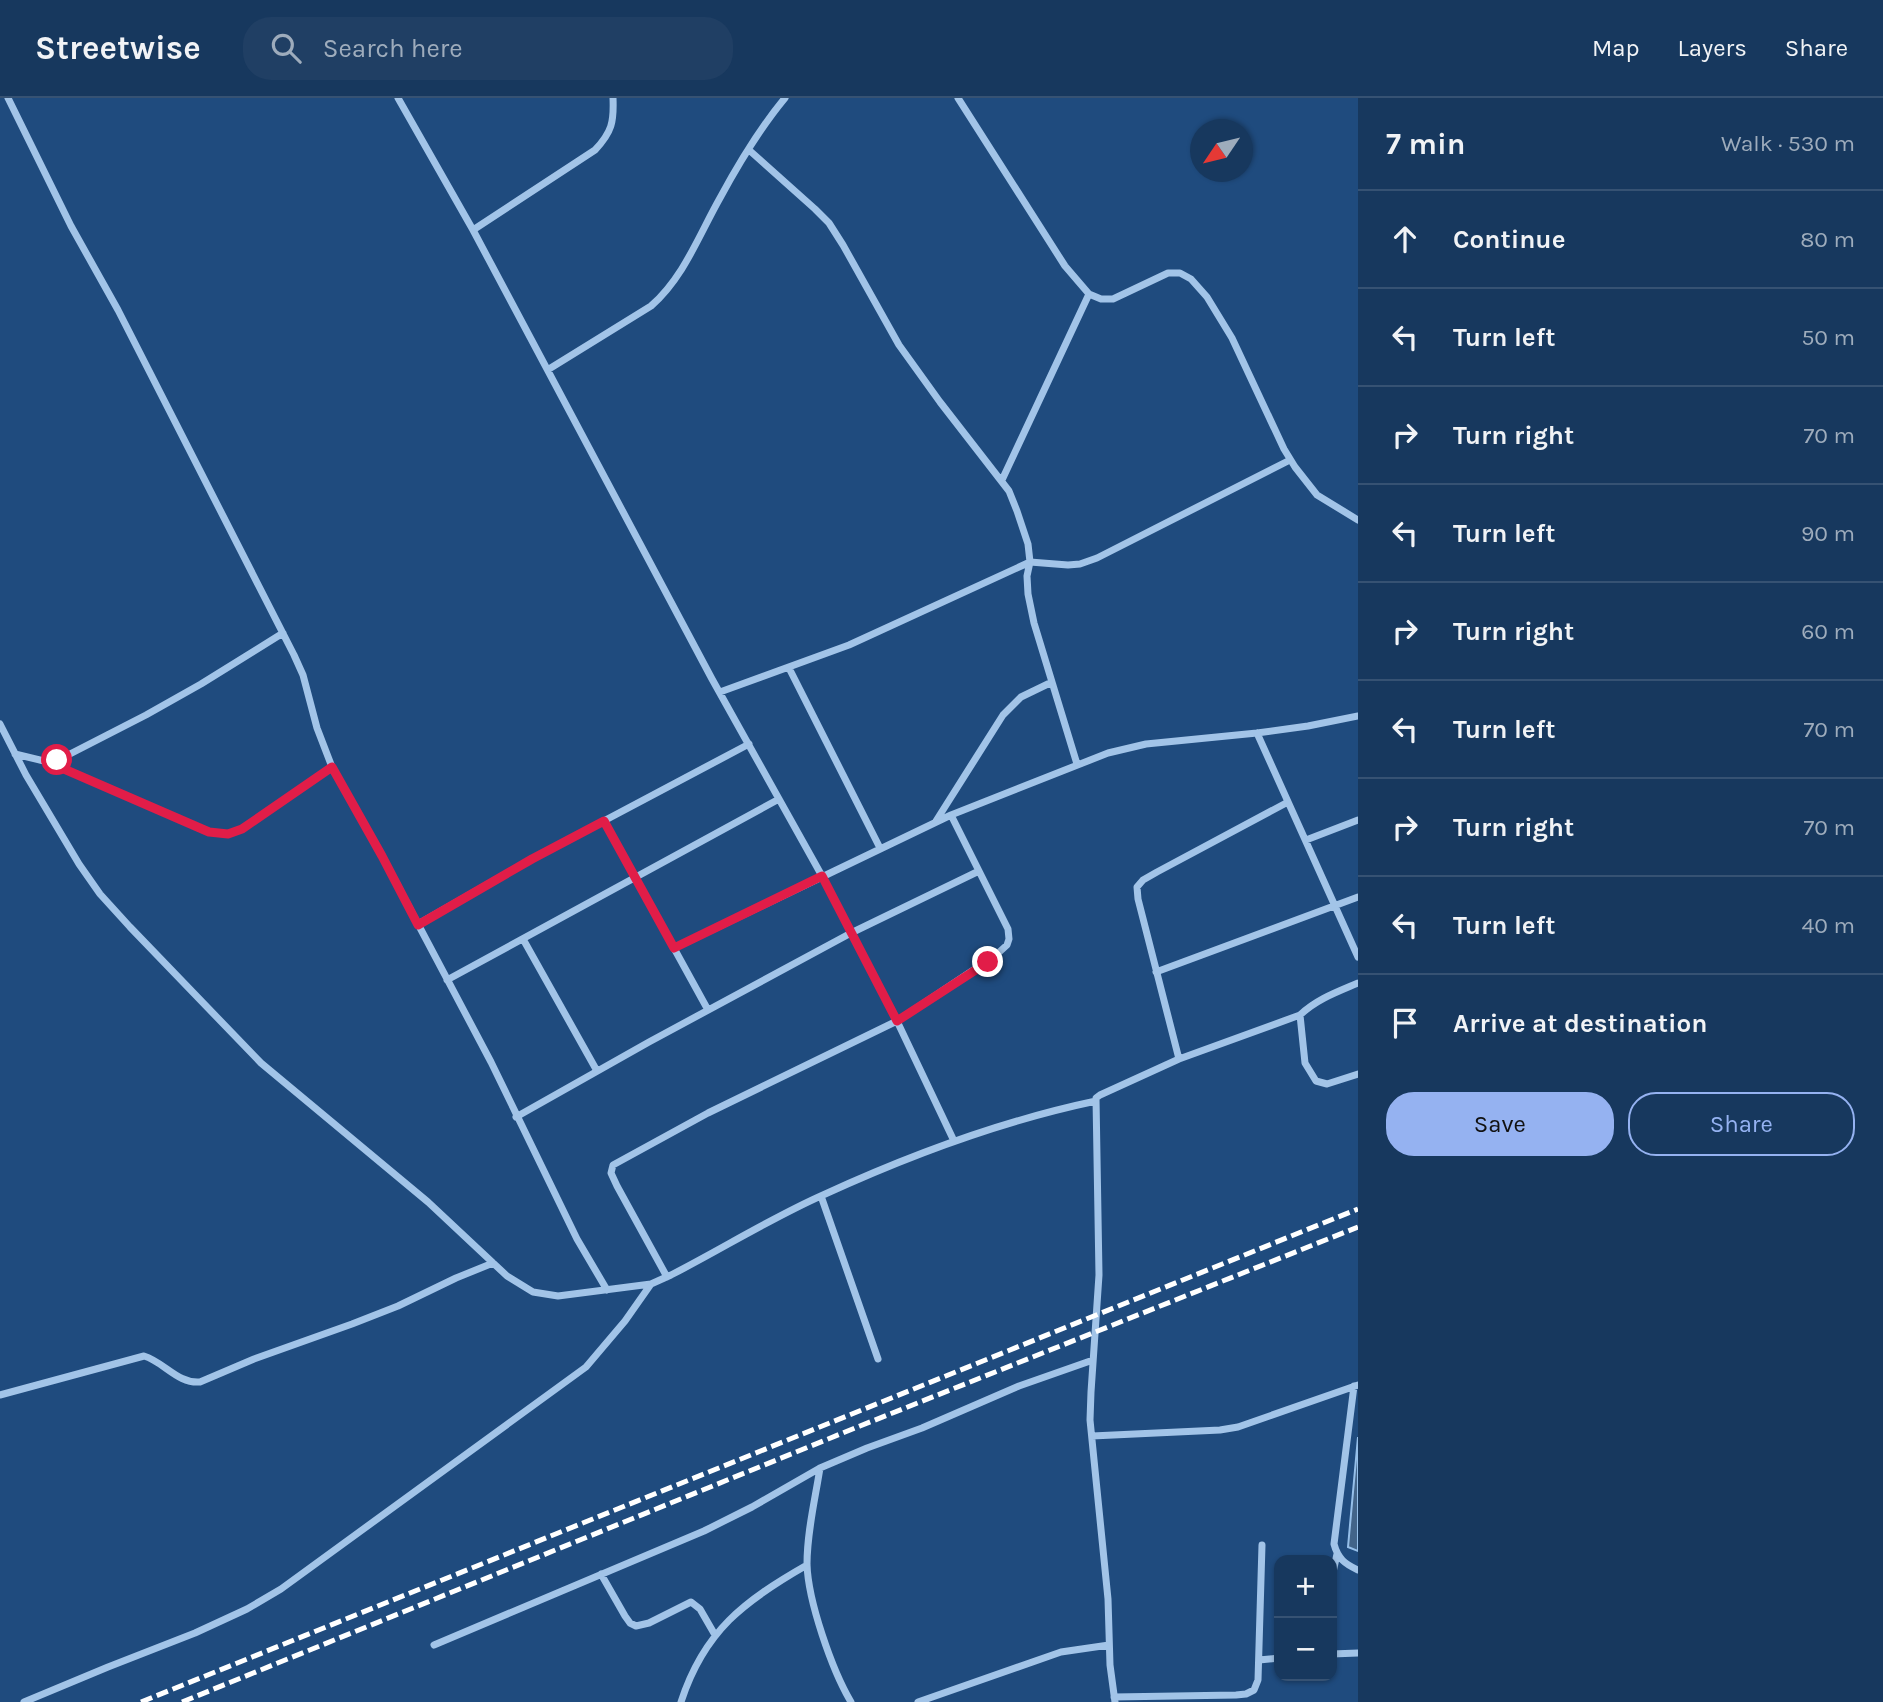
<!DOCTYPE html>
<meta charset="utf-8">
<style>
body{margin:0;font-family:Karla,sans-serif;background:#203f64;color:#f1f3f6}
.controls{position:absolute;right:21px;bottom:21px;display:grid;overflow:hidden;border-radius:14px;box-shadow:0 2px 5px #0004}
.controls button{width:63px;height:63px;display:grid;place-items:center;padding:0;border:0;border-bottom:2px solid #365273;background:#17385e;color:#f1f3f6;font:35px sans-serif}
.compass{position:absolute;left:1190px;top:21px;width:63px;height:63px;border-radius:50%;background:#17385e;box-shadow:0 2px 5px #0004;rotate:235deg}
.stop{position:absolute;width:21px;height:21px;margin:-16px;border:5px solid #e11d48;border-radius:50%;background:#fff}
.stop.end{background:#e11d48;border-color:#fff;box-shadow:0 2px 7px #0008}
.list{margin:0;padding:0;list-style:none}
h2{display:flex;justify-content:space-between;align-items:center;height:91px;margin:0;padding:0 28px;font-size:30px}
h2 small{font-size:23px;font-weight:400;color:#9eacbc}
.list li{display:grid;grid-template-columns:46px 1fr auto;gap:21px;align-items:center;box-sizing:border-box;height:98px;padding:0 28px;border-top:2px solid #365273}
.list b{display:block;font-size:26px;white-space:nowrap}
.list em{font-size:23px;font-style:normal;color:#9eacbc}
.actions{display:flex;gap:14px;padding:21px 28px}
.actions a{flex:1;padding:16px 0;border:2px solid #95b2f1;border-radius:28px;text-align:center;font-size:24px;color:#95b2f1}
.actions .main{background:#95b2f1;color:#111}
.icon{flex:none;width:38px;height:38px;fill:none;stroke:currentColor;stroke-width:2;stroke-linecap:round;stroke-linejoin:round}
.map{position:relative;flex:none;width:1358px;height:1604px;overflow:hidden}
header{display:flex;align-items:center;gap:42px;box-sizing:border-box;height:98px;padding:0 35px;background:#17385e;border-bottom:2px solid #365273}
header strong{font-size:33px}
nav{display:flex;gap:38px;margin-inline-start:auto;font-size:24px}
.search{width:490px;height:63px;background:#203f64;display:flex;align-items:center;gap:18px;box-sizing:border-box;padding:0 24px;border-radius:28px;color:#9eacbc;font-size:26px}
main{display:flex}
aside{flex:1;background:#17385e}
.map>svg:first-child{display:block}
.water{fill:#426489;stroke:#95bfe9;stroke-width:2}
.lines{fill:none;stroke-linecap:round;stroke-linejoin:round}
.lane{stroke:#a2c4e8;stroke-width:5}
.street{stroke:#a2c4e8;stroke-width:7}
.rail{stroke:#fff;stroke-width:5;stroke-dasharray:12 5;stroke-linecap:butt}
.route{stroke:#e11d48;stroke-width:9}
</style>
<header>
<strong>Streetwise</strong>
<div class="search"><svg class="icon" aria-label="search" viewBox="0 0 24 24"><circle cx="10" cy="10" r="6"/><path d="M15 15l6 6"/></svg>Search here</div>
<nav><a>Map</a><a>Layers</a><a>Share</a></nav>
</header>
<main>
<div class="map">
<svg width="1358" height="1604" viewBox="0 0 1358 1604">
<rect width="100%" height="100%" fill="#1f4b7e"/>
<path class="water" d="M1358,1339V1453L1348,1449Z"/>
<g class="lines">
<path class="lane" d="M48,664L210,734L228,736L242,731L332,669"/>
<path class="street" d="M8,0L71,128L118,212L294,557L303,577L317,630L332,669L382,758L491,964L577,1141L607,1192
M398,0L473,132L712,581L822,778L897,923L954,1043
M958,0L1065,168L1089,196L1101,201H1113L1168,175H1180L1191,181L1207,199L1232,240L1284,351L1295,369L1317,397L1358,422
M749,52L815,111L829,125L843,147L899,247L940,304L1009,393L1017,413L1028,446L1030,464L1027,478L1028,496L1034,525L1077,666
M473,132L595,52C612,34 614,24 613,0
M549,271L651,208C684,179 699,137 720,100C739,65 760,30 785,0
M1002,382L1089,196
M789,570L880,750
M720,594L849,547L1030,464L1068,467L1080,466L1097,460L1290,362
M0,626L26,677L79,766L100,796L130,829L261,965L428,1104L507,1178L533,1194L558,1198L651,1186L671,1177C722,1151 771,1120 823,1097C910,1057 1001,1023 1096,1003
M1257,635L1358,859
M15,656L48,664L68,657L146,617L201,586L283,535
M604,723L708,912
M936,723L1003,617L1021,599L1052,584
M1306,742L1358,722
M418,826L532,761L749,646
M523,841L597,973
M674,850L951,717L1108,655L1146,646L1257,635L1308,628L1358,618
M1156,874L1358,799
M447,882L779,701
M1300,917L1305,965L1316,983L1327,986L1358,976
M1179,961L1138,801L1137,789L1143,782L1157,774L1288,704
M516,1019L649,944L851,835L979,773
M821,1098L878,1261
M667,1179L617,1088L611,1075L613,1067L708,1015L897,923L996,857L1007,847L1009,841L1008,831L951,717
M1354,1288L1334,1446C1338,1461 1345,1466 1358,1472
M0,1297L144,1258C164,1264 178,1286 200,1284L254,1261L352,1226L398,1208L456,1180L493,1165
M1092,1338L1220,1332L1238,1329L1358,1287
M820,1370C815,1402 807,1434 807,1466C808,1503 832,1572 851,1604
M601,1476L625,1518L630,1525L636,1528L649,1525L691,1504L700,1511L715,1537
M1332,1479L1337,1456
M434,1547L704,1433L752,1409L820,1370L867,1350L922,1330L1019,1288L1093,1262
M1332,1556L1358,1555
M1259,1562L1279,1560
M1114,1599L1236,1597L1246,1596L1254,1592L1258,1582L1262,1447
M24,1604L108,1569L195,1535L247,1511L281,1491L586,1269L625,1223L651,1186
M681,1604C704,1533 744,1503 807,1467
M918,1604L1061,1554L1109,1547
M1115,1604L1110,1567L1108,1501L1090,1322L1091,1294L1099,1177L1096,1000L1100,997L1179,961L1300,917C1317,901 1337,894 1358,885"/>
<path class="rail" d="M141,1604L1358,1111
M182,1604L860,1328L1358,1129"/>
</g>
<g class="lines">
<path class="route" d="M57,662L48,664L209,734L228,736L242,731L332,669L382,758L418,827L532,761L604,723L674,850L822,778L897,923L988,864"/>
</g>
</svg>
<div class="controls">
<button>+</button>
<button>−</button>
</div>
<svg class="compass" viewBox="-18 -18 36 36"><path d="M0-13l5 13h-10z" fill="#e53935"/><path d="M0 13l5-13h-10z" fill="#9eacbc"/></svg>
<div class="stop" style="left:57px;top:662px"></div>
<div class="stop end" style="left:988px;top:864px"></div>
</div>
<aside>
<h2>7 min<small>Walk · 530 m</small></h2>
<ul class="list">
<li><svg class="icon" aria-label="ahead" viewBox="0 0 24 24"><path d="M12 20V5M6 11l6-6 6 6"/></svg><div><b>Continue</b></div><em>80 m</em></li>
<li><svg class="icon" aria-label="left" viewBox="0 0 24 24"><path d="M17 20v-9H6M10 6l-5 5 5 5"/></svg><div><b>Turn left</b></div><em>50 m</em></li>
<li><svg class="icon" aria-label="right" viewBox="0 0 24 24"><path d="M7 20v-9h11M14 6l5 5-5 5"/></svg><div><b>Turn right</b></div><em>70 m</em></li>
<li><svg class="icon" aria-label="left" viewBox="0 0 24 24"><path d="M17 20v-9H6M10 6l-5 5 5 5"/></svg><div><b>Turn left</b></div><em>90 m</em></li>
<li><svg class="icon" aria-label="right" viewBox="0 0 24 24"><path d="M7 20v-9h11M14 6l5 5-5 5"/></svg><div><b>Turn right</b></div><em>60 m</em></li>
<li><svg class="icon" aria-label="left" viewBox="0 0 24 24"><path d="M17 20v-9H6M10 6l-5 5 5 5"/></svg><div><b>Turn left</b></div><em>70 m</em></li>
<li><svg class="icon" aria-label="right" viewBox="0 0 24 24"><path d="M7 20v-9h11M14 6l5 5-5 5"/></svg><div><b>Turn right</b></div><em>70 m</em></li>
<li><svg class="icon" aria-label="left" viewBox="0 0 24 24"><path d="M17 20v-9H6M10 6l-5 5 5 5"/></svg><div><b>Turn left</b></div><em>40 m</em></li>
<li><svg class="icon" aria-label="arrive" viewBox="0 0 24 24"><path d="M6 21V4h12l-3 4 3 4H6"/></svg><div><b>Arrive at destination</b></div></li>
</ul>
<div class="actions"><a class="main">Save</a><a>Share</a></div>
</aside>
</main>
